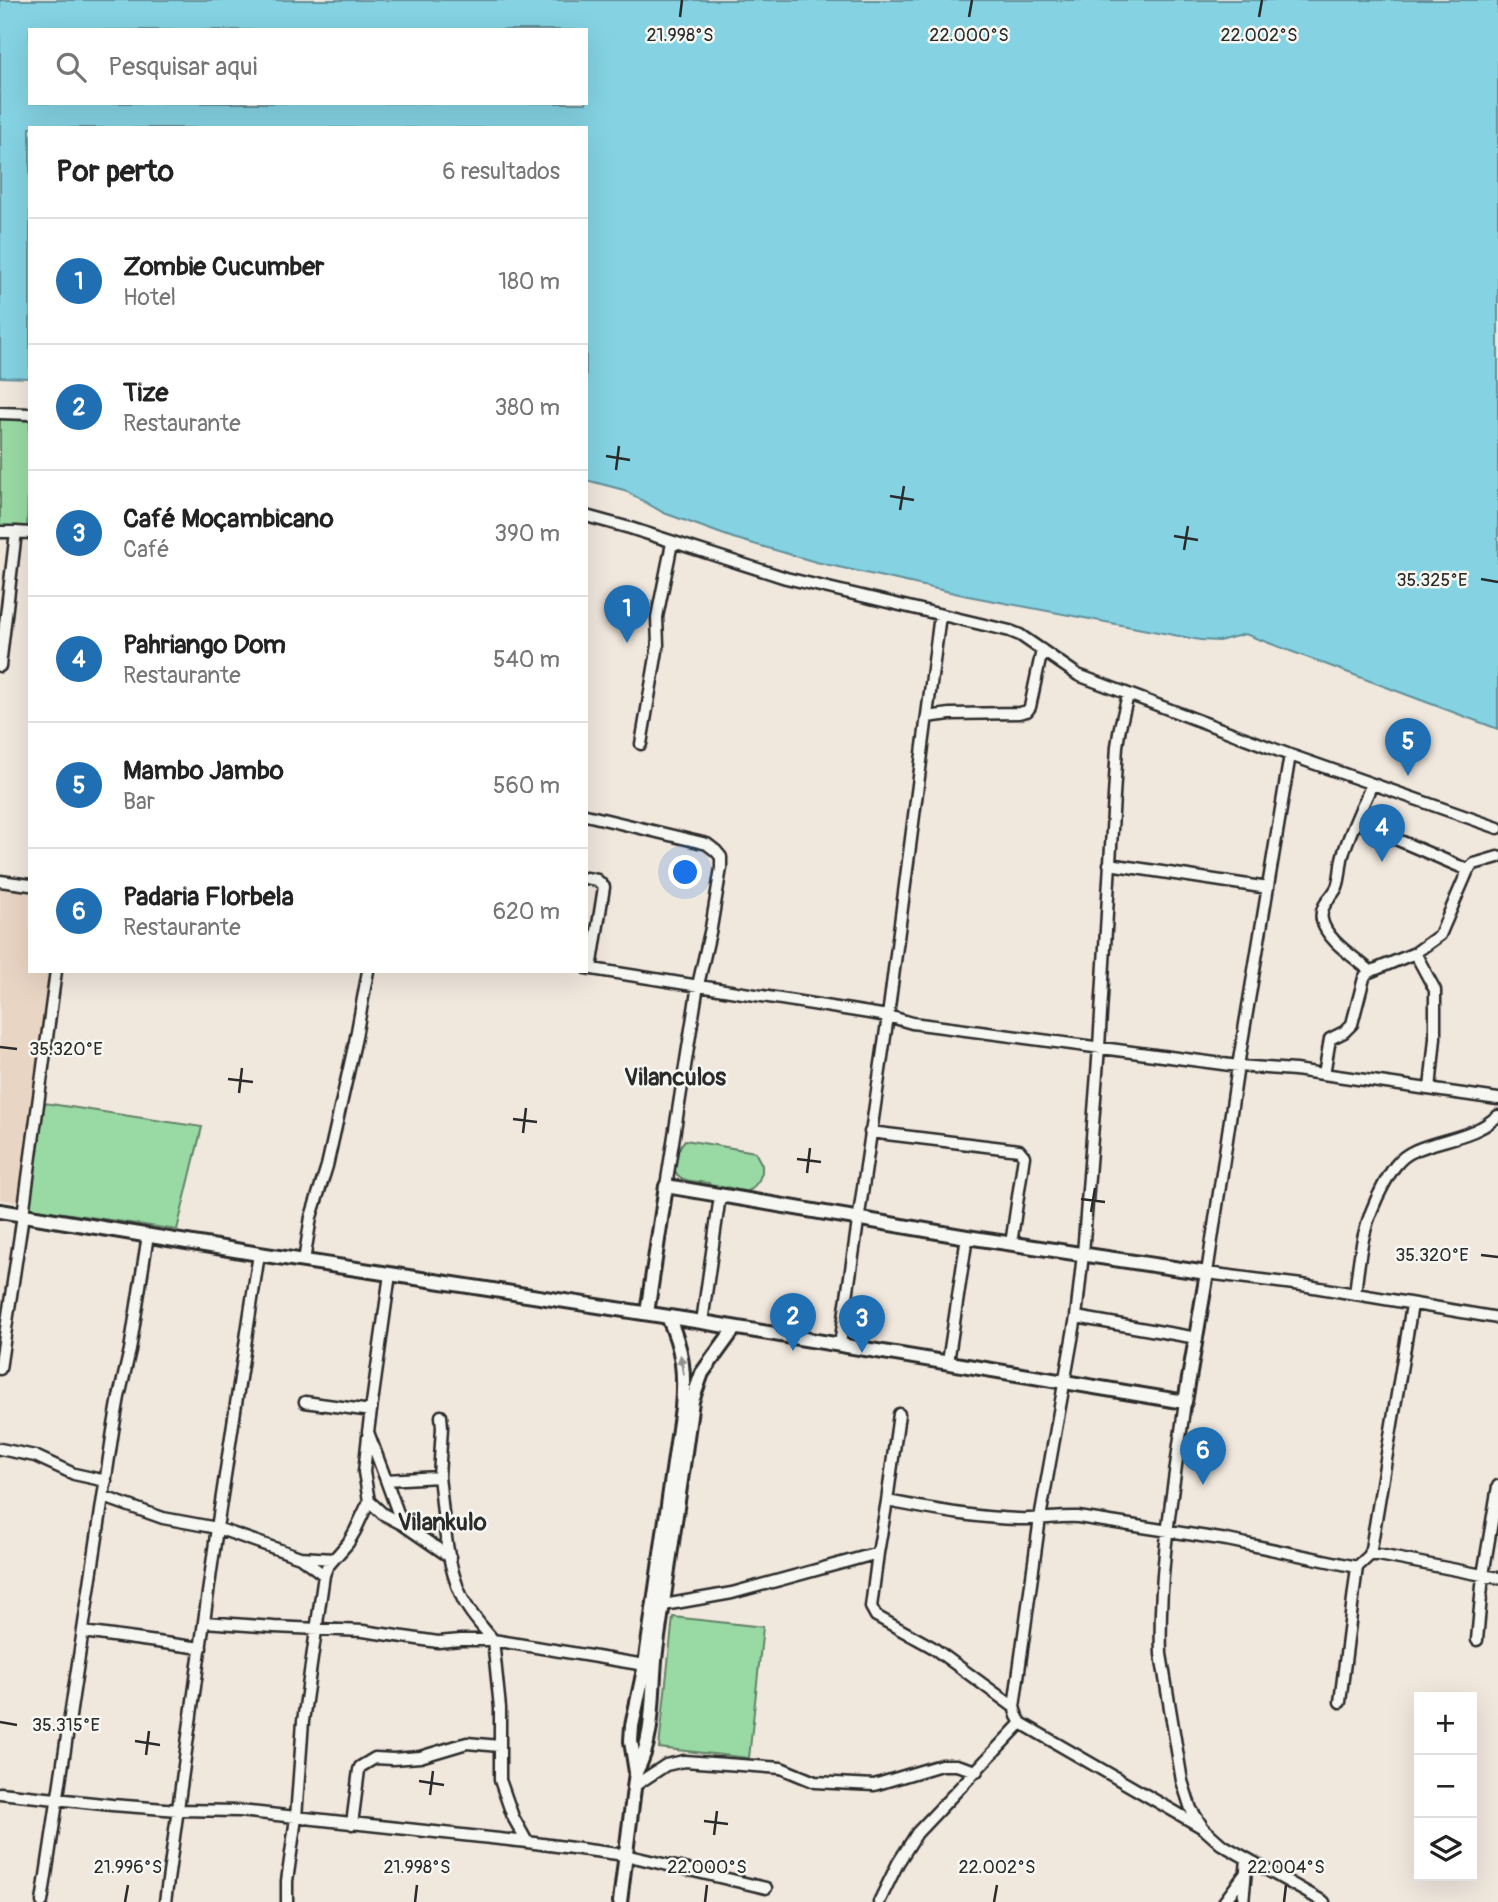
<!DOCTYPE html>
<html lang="pt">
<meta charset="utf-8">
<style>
body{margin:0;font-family:Pangolin,sans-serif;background:#f2f2f2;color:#222}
.controls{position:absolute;right:21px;bottom:21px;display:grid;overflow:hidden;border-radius:0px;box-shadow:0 7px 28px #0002}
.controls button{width:63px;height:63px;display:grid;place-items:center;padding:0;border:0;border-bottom:2px solid #e0e0e0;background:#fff;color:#222;font:35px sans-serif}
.you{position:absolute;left:686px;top:873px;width:24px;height:24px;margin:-18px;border:5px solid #fff;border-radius:50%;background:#1a73e8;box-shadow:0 0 0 10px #1a73e833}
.badge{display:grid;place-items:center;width:46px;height:46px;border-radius:50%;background:#1f6fb2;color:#fff;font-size:23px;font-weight:700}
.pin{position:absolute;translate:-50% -58px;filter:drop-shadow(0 2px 4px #0008)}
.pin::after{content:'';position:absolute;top:37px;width:24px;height:21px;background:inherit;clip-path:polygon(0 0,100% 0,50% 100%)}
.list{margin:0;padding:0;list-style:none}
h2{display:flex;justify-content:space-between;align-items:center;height:91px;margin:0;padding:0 28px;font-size:30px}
h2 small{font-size:23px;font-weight:400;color:#767676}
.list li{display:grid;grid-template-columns:46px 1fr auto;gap:21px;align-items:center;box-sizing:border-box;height:126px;padding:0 28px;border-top:2px solid #e0e0e0}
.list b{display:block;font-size:26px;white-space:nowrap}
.list p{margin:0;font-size:23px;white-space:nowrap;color:#767676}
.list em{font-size:23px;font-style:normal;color:#767676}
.icon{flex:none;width:38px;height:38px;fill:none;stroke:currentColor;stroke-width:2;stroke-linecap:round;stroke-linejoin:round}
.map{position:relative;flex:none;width:1498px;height:1902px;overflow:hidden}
.search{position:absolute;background:#fff;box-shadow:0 7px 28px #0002;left:28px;top:28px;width:560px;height:77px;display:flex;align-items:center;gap:18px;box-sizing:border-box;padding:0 24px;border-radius:0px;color:#767676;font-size:26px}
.panel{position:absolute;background:#fff;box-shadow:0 7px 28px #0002;left:28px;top:126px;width:560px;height:847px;border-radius:0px}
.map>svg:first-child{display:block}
.built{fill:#e9d5c4}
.green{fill:#99daa4;stroke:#628268;stroke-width:2}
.water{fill:#84d2e2;stroke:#608f99;stroke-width:2;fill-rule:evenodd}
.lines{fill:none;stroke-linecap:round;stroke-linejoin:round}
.minor-casing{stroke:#2b2b2b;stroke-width:15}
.secondary-casing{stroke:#2b2b2b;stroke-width:18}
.minor{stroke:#f6f6f2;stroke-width:10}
.secondary{stroke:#f6f6f2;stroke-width:12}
.oneway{fill:#90908e}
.ticks{fill:none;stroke:#2b2b2b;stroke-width:2.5}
.labels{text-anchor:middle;stroke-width:5;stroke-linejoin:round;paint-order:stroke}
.district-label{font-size:24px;font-weight:bold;fill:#2b2b2b;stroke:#f6f6f2}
.ticks-label{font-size:18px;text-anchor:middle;fill:#2b2b2b;stroke:#f6f6f2;stroke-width:5;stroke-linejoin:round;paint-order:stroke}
</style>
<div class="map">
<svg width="1498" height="1902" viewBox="0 0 1498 1902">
<rect width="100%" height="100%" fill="#f0e7dd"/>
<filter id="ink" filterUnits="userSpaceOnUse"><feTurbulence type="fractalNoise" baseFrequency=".0143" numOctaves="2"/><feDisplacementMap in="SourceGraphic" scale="14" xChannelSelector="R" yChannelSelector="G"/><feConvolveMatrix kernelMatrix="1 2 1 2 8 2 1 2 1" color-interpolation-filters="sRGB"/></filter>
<g filter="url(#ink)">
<path class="built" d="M0,887L30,891V971H49L17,1202L0,1199Z"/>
<path class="green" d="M0,419L30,421L27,535L0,531Z
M44,1103L202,1127L177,1230L30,1208Z
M685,1140L755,1152L762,1165V1172L759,1180L752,1189L746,1192L727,1187L723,1190L710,1188L709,1183C701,1182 686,1182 680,1177C668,1169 678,1148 685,1140Z
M673,1617L763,1627L749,1758L659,1748Z"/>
<path class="water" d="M0,0H1498V729L1245,634L1219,641L1200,640L968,596L816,562L733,538L664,513L624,490L586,480V128H30V378L0,377ZM30,30H586V103H30Z"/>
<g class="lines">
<defs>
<path id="minor" d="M0,413L30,414
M586,516L630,528L786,578L1010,631L1020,635L1078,675L1290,755L1498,828
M0,532H16
M0,666L16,532L30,533
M1128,695L1120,727L1117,746L1099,1047L1083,1254L1076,1317L1040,1518L1014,1707L1017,1716L1021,1723L1203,1828
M927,717L950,714L1019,713L1027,711L1030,707L1042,650
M641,744L658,645L657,617L672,543
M1290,755L1238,1066L1207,1273L1302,1285L1498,1318
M586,815L707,844L716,851L721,857V868L711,928L698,985L666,1186
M1356,822L1468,870
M1109,864L1268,888
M586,878L597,880L604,887L591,969
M0,881L30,885
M1415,953L1435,990V1038L1430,1089
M586,968L888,1016L912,1023L1238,1066L1295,1070L1498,1099
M1370,971C1356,958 1326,940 1322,920C1319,905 1332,898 1337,887C1341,877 1340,865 1343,855C1350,831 1362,807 1372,784
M1324,1074L1330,1039L1344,1032L1352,1024L1364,978L1367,973L1415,953L1440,935L1468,870L1474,864L1498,857
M870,1132L1019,1150L1024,1156L1011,1244
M304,1261L311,1217L327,1166L355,1042L368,971
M1355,1294C1360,1252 1362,1225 1383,1186C1391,1171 1398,1158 1414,1151C1435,1141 1460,1139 1480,1128C1487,1125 1492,1120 1498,1116
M1076,1317L1197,1338
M702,1322L720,1196
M840,1345L888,1016L940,615
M948,1362L967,1237
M0,1369L23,1215L56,971
M305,1402L371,1411
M1185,1402C1174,1485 1158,1569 1161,1654L1182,1781L1191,1809L1203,1828L1221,1844L1324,1902
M0,1449L35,1456L74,1474L106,1481
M439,1477L442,1427L441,1416
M386,1480L402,1524L450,1557
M104,1497L163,1518L217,1528L300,1557L334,1559
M369,1501L383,1514L402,1524
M887,1501C930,1509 974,1518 1018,1519C1038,1520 1058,1516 1078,1517L1227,1540L1357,1567L1370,1555H1379L1498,1578
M878,1553L871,1607L876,1616L932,1647L1014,1707
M1370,1555L1412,1305
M300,1557L324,1575
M664,1605L732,1593L878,1553L887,1501L899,1414
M204,1622L274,1627L363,1631L438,1642L461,1640H493C482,1626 468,1612 461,1595C445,1560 444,1515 439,1477L386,1480L368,1432L390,1274
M83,1632L201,1648
M1477,1640L1483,1575L1498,1486
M1340,1702L1357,1567
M634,1786L666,1765L684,1761L781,1768L815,1782L874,1785L941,1765H956L977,1771
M0,1793L112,1805L178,1810L240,1811L527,1842L625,1855L766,1888
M352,1824L359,1770L360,1767L375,1758L393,1759L420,1757L467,1743L499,1746
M527,1842L513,1817L500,1780V1708L493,1640L645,1665
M42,1902L113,1431L119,1397L130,1350L148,1235
M165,1902L217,1528L259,1254
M287,1902V1881L296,1818L303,1721L324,1575L327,1567L348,1543L355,1531L369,1501L364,1472L368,1436
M879,1902L898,1863L917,1833L1021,1723
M1224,1902L1245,1874
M1243,1902L1247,1859"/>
<path id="secondary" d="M0,1211L259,1254L702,1322L1185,1402L1207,1273L967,1237L666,1186L647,1313
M636,1772C656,1736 651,1690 656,1651C668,1568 681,1484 692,1401L702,1373L734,1329
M620,1902L636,1772L631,1741L632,1726L645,1665L682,1408C685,1373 683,1350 668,1317"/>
</defs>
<use href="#minor" class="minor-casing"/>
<use href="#secondary" class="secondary-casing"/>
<use href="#minor" class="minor"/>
<use href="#secondary" class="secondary"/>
</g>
<defs><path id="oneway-solid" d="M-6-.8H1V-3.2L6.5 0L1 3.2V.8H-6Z" transform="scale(1.75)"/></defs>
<use class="oneway" href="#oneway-solid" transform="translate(682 1365) rotate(-99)"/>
</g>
<path class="ticks" d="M680,17L682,0M969,17L972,0M1259,17L1262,0M606,456L630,460M616,470L619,446M890,496L914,500M900,510L904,486M1174,536L1198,540M1184,550L1188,526M1481,579L1498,582M0,1047L17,1049M228,1079L253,1082M239,1093L242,1068M513,1119L537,1122M523,1133L526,1108M797,1159L821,1162M807,1173L810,1148M1081,1199L1105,1202M1091,1212L1095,1188M1481,1255L1498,1257M0,1722L17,1725M135,1741L160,1745M146,1755L149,1731M419,1781L444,1785M430,1795L433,1771M704,1821L728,1824M714,1835L717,1811M125,1902L128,1885M415,1902L417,1885M705,1902L707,1885M994,1902L997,1885M1284,1902L1286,1885"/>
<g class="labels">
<g class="district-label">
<text x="675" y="1085">Vilanculos</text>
<text x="442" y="1530">Vilankulo</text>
</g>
</g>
<g class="ticks-label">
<text x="680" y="41">21.998°S</text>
<text x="969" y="41">22.000°S</text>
<text x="1259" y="41">22.002°S</text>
<text x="1432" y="586">35.325°E</text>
<text x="66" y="1055">35.320°E</text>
<text x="1432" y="1261">35.320°E</text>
<text x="66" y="1731">35.315°E</text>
<text x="128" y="1873">21.996°S</text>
<text x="417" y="1873">21.998°S</text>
<text x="707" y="1873">22.000°S</text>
<text x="997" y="1873">22.002°S</text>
<text x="1286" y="1873">22.004°S</text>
</g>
</svg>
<div class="controls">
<button>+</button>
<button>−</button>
<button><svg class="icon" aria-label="layers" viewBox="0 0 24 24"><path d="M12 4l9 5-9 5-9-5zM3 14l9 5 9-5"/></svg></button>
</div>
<div class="you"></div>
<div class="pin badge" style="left:627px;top:643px">1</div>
<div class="pin badge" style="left:793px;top:1351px">2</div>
<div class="pin badge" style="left:862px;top:1353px">3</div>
<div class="pin badge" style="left:1382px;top:862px">4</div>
<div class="pin badge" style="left:1408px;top:776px">5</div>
<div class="pin badge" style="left:1203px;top:1485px">6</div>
<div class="search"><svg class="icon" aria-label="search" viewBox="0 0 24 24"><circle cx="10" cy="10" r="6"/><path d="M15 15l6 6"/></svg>Pesquisar aqui</div>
<section class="panel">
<h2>Por perto<small>6 resultados</small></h2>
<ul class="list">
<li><span class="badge">1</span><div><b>Zombie Cucumber</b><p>Hotel</p></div><em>180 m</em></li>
<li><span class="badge">2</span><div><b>Tize</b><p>Restaurante</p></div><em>380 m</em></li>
<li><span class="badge">3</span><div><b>Café Moçambicano</b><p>Café</p></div><em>390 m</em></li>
<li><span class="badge">4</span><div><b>Pahriango Dom</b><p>Restaurante</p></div><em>540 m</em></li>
<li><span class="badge">5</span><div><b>Mambo Jambo</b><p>Bar</p></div><em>560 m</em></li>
<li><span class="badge">6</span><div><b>Padaria Florbela</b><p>Restaurante</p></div><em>620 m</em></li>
</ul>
</section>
</div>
